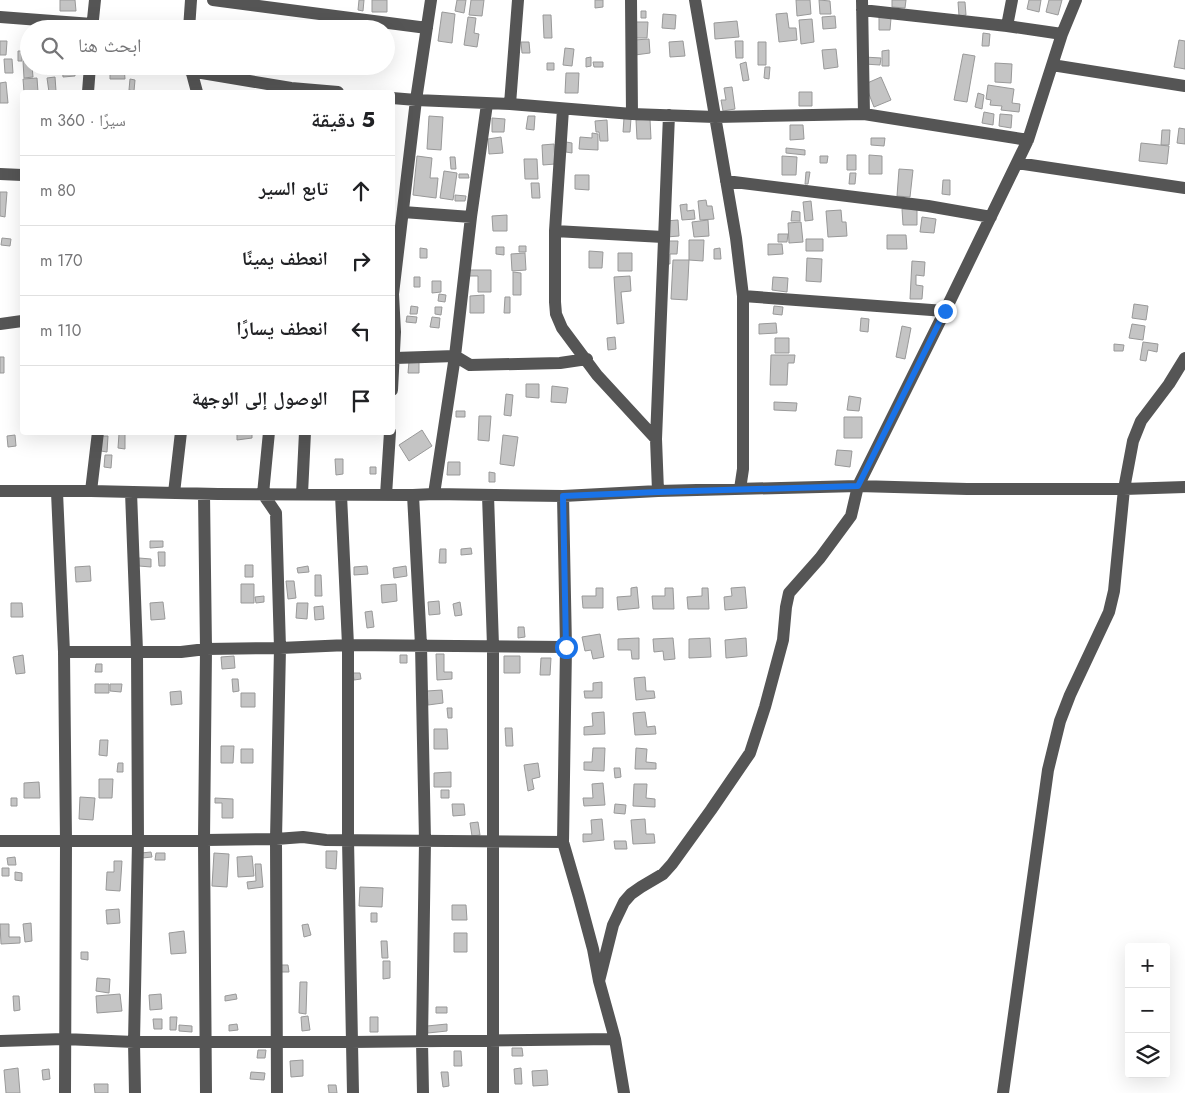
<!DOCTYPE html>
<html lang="ar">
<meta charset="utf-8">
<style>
body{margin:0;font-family:Jost,"Noto Naskh Arabic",sans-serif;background:#f2f2f2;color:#202124;direction:rtl}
.controls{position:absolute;right:15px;bottom:15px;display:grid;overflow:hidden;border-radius:5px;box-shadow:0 5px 20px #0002}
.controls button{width:45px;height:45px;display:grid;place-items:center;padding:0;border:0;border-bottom:1px solid #e0e0e0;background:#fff;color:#202124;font:25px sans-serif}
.stop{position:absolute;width:15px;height:15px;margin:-11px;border:4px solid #1a73e8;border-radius:50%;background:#fff}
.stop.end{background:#1a73e8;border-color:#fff;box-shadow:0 1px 5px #0008}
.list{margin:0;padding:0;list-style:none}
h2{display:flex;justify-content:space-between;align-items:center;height:65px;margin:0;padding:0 20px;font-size:21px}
h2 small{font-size:16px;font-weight:400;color:#757577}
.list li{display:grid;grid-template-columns:32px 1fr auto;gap:15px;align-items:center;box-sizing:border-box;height:70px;padding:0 20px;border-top:1px solid #e0e0e0}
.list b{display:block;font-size:19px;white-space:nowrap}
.list em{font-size:16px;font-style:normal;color:#757577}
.icon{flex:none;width:28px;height:28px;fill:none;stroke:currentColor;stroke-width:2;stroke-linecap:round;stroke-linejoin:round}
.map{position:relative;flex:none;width:1185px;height:1093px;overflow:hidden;direction:ltr}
.search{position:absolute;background:#fff;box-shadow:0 5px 20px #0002;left:20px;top:20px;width:375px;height:55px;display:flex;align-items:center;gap:12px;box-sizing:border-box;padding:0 18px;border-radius:28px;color:#757577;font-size:19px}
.panel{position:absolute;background:#fff;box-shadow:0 5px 20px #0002;left:20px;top:90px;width:375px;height:345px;border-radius:5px;direction:rtl}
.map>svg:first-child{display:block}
.building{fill:#c4c4c4;stroke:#999}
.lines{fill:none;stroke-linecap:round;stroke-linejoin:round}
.minor{stroke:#555;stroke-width:12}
.route{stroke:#1a73e8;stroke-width:6}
</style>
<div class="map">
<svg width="1185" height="1093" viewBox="0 0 1185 1093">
<rect width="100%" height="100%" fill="#fff"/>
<path class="building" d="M60,0H75L76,11H60Z
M359,0H364L363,11L358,10Z
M372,0H387V12H372Z
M457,0H466L464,13L455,11Z
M471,0H484L482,16L469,15Z
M595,0H603V7L595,8Z
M796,0H810L811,14L797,16Z
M819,0L830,1L831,14H820Z
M892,0H906L905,8L892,7Z
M1029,0H1041L1039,12L1027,9Z
M1049,0H1062L1058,15L1046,12Z
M958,2H965L966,15L959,16Z
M641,11H646V18H641Z
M442,12L455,14L452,43L438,41Z
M787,13L789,28H796L797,40L779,42L776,14Z
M663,14L676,15L675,29L662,28Z
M543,15H551L552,38H544Z
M835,16L836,28L823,29L822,17Z
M468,17L476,18L474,33L479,34L477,47L464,45Z
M879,17L891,18L890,30H879Z
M812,19L814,42L801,44L799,20Z
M737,21L739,37L715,39L714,23Z
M634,22H648L647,38H634Z
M983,33L990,34L989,46H982Z
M649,39L650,53L635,55L634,40Z
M1179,40L1185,41V69L1174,67Z
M0,41H7L6,55H0Z
M683,41L685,56L670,57L669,42Z
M735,41H743V58H736Z
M521,42H529L530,53H522Z
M758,42H766V65H758Z
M565,48L574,49L572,66L563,65Z
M836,49L838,67L824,69L822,50Z
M889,50V66H882V51Z
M18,51H22V61H18Z
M963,54L975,56L967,102L954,100Z
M591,57V66L586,67V58Z
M864,57L881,58L880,65L864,64Z
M4,59H12L13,73H5Z
M29,60V66H32L33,77L24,78L23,61Z
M593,62H603V67H594Z
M746,62L749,80L743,81L740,64Z
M547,63H554V70H547Z
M995,63L1012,64L1011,83L995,82Z
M46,66H51V74H46Z
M62,66H75V76L63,77Z
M110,66H124L125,79H110Z
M765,67H770L769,79L764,78Z
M566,73H579L578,93H565Z
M55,77L56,91L49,92L47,78Z
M881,77L891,100L874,107L865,84Z
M37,78L38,92H24L23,79Z
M130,79L135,80L134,91L129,90Z
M6,82L8,103H0V83Z
M988,85L1014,89L1012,103L1020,104L1019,112L1001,110L1002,106L990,105L991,100L986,99Z
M732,87L735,109L723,111L721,100H726L724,88Z
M799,92H812V106H799Z
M978,93L984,95L982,109L975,107Z
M984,112L994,114L993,125L982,123Z
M1000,114L1012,115L1011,128L999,126Z
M429,116L443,117L441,150L427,149Z
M528,116H535L534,130L526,129Z
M492,118L505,119L504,132H492Z
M624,118H631L630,132H623Z
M650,119L651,139H637L636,120Z
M607,120L608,141H600L599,132H596L595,121Z
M790,125H803L804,139L790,140Z
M1179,128L1185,129V144L1177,143Z
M1162,130H1170L1169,145H1161Z
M592,133L598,134V150L579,149L580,137L592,138Z
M501,137L503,153L489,154L488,139Z
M871,138H885L884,146L871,145Z
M566,142L572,143V153L566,152Z
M1141,143L1169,146L1167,164L1139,161Z
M554,144L555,164L543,165L542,145Z
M786,148L805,150V155L786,153Z
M847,155H856V170H847Z
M869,155L882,156V174H869Z
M417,156L432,158L430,178H438L436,198L413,195Z
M782,156L797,157L796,175H782Z
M820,156H828L827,163H820Z
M450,157H455L456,169H451Z
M524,159H537L538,179H525Z
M899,169L913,170L910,197L897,196Z
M444,171L457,173L453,200L440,198Z
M806,172H810L808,184H805Z
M850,173H856L855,184H849Z
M459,174H468L469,178H459Z
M575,175H589V190L575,189Z
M943,180H950V195L942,194Z
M531,183H539L540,198H532Z
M0,192H7L5,217L0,216Z
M455,195L466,196L465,201H455Z
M706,200L707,206H712L714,219L700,220L698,201Z
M811,201L813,220L805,221L803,202Z
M687,204V211L694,210L695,219L682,220L680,205Z
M902,209H917V225H903Z
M841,210L842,222H846L847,236L828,237L826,211Z
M792,211L800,212V221H791Z
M507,215V231H493L492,216Z
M922,217L936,219L934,233L920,232Z
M678,220L679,236L666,237L665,221Z
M708,220L709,236L694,237L692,222Z
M801,222L803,242L789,243L788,223Z
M778,234H788L787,242H778Z
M887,235H906L907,249H887Z
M2,238L11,239L10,246L1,245Z
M806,239H823V251H806Z
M689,240H704L703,261L689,260Z
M665,241H678L677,254H670V264H665Z
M768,244H782L783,254L768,255Z
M519,246H526V252H519Z
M496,247H504V255L496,254Z
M420,248L427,249V258H420Z
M720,248L721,259H714V249Z
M589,251L603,252L602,268H589Z
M525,253L526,270L512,271L511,254Z
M618,253H632V271H618Z
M807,258L822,259L821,282L806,281Z
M673,260H689L687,300L671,299Z
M912,261L925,262L924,276L916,275V285L923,286L922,299H910Z
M470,270H491V292H478V276H469Z
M513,272L521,273V295H513Z
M630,276L631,291L621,292L624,323L617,324L614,277Z
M414,277H420V287H414Z
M773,277L788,278L787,292L772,290Z
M432,281H441V292L432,293Z
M439,294L446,295L445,302L438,301Z
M484,295V313H470V296Z
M505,297H510V313H504Z
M1134,304L1148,306L1146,320L1132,318Z
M411,306L418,307L417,314H410Z
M774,306L783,307L782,315L773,314Z
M435,307H442L441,315L435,314Z
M407,316L417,317L416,323L406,322Z
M432,317L440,318L439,328L430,327Z
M861,318L869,319L868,332L860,331Z
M776,323L777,333L759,334V324Z
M1132,324L1145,326L1143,340L1129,338Z
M902,326L911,328L905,359L896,357Z
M615,337L616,349L608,350L607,338Z
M775,338H789V353H775Z
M1143,342L1158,344L1157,352L1148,350L1146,361L1140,360Z
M1114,344L1124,345L1123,351H1114Z
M771,355H795L794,363H788L787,385H770Z
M0,357H4V373H0Z
M409,361H419V373H408Z
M526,384H539V398L526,397Z
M552,386L568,388L566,403L551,402Z
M506,394L513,395L511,416L504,415Z
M849,396L861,398L859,411L847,410Z
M774,402L797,403L796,411L774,410Z
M456,411H465V417H456Z
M479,416H491L489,441L478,440Z
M844,417H862V438H844Z
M422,430L432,446L409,461L399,445Z
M237,432H252V438L237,440Z
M119,434H125V449L118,448Z
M15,435L16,446L8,447L7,436Z
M503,435L518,437L514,466L500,464Z
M101,436H108L107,452L101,451Z
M837,450L852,451L850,467L835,465Z
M105,455H112L111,468L104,467Z
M335,459H343V474L336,475Z
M448,462H460V475H447Z
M370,467H376V474H370Z
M489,472L495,473V482H489Z
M150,541H163V547L150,548Z
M471,548L472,554L461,555V549Z
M440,549H446V563H439Z
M158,552H165V566H159Z
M139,558L151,559V567L139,566Z
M245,565H253V577H245Z
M90,566L91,581L76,582L75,567Z
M308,566L309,572L298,573L297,568Z
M367,566L368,574L354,575V567Z
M406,566L407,576L394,578L393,568Z
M315,575H321L322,596H315Z
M286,581H294L296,598L288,599Z
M241,584H254V603H241Z
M396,584L397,601L382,603L381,585Z
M637,587L639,608L618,610L617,597L631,596V588Z
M745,587L747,608L725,610L724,597L732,596L731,588Z
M596,588H603V608H583L582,596H596Z
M665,588H673L674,609H653L652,596H665Z
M702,588H708L709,609H688L687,597L702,596Z
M264,596V602L256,603L255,597Z
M439,601L440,614L429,615L428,602Z
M163,602L165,619L151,620L150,603Z
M460,602L462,615L455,616L453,604Z
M11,603H22L23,617H11Z
M297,603H308L307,619L296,618Z
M323,606L324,619L315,620L314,607Z
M372,611L374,627L367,628L365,612Z
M518,627H524L525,637L518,638Z
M600,634L604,657L593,659L591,650L585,651L582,637Z
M639,638V659H632L631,650H618V639Z
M673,638L675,659L664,660L663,651L654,652L653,639Z
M710,638L711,657L689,658V639Z
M746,638L747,656L726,658L725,640Z
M436,654H444V672H452V679L437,680Z
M23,655L25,673L16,674L13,657Z
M400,655H407V663H400Z
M234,656L235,668L222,669L221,657Z
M504,656H520V673H504Z
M541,658H551L550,675H540Z
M96,664H102V672H95Z
M353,673H360L361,679L354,680Z
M645,677L646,691H654L655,698L636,700L634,678Z
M232,679H238L239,691L233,692Z
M602,682V698H585L584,691H593V683Z
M95,684H109V693H95Z
M110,684H122L121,692L110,691Z
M442,690L443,703L428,705L427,691Z
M181,691L182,704L171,705L170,692Z
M241,693H255V707H241Z
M447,708H452V718H448Z
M604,712L605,734L584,735V727L593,726L592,713Z
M645,712L647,727L655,726L656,734L635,735L633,713Z
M505,728H512L513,746H506Z
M434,729H447L448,749H434Z
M100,740H108L107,756L99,755Z
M221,746H234L233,763H221Z
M593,748H605L604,771L584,770V762H592Z
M636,748L647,749L646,762L656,763V769H635Z
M241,749H253V763H241Z
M118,763H123V772H117Z
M538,763L540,777L532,779L534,789L528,791L524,765Z
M614,768H620L621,777L615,778Z
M451,772V787H434V773Z
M99,779H113L112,798H99Z
M39,782L40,798H24V783Z
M603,783L605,805L584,806L583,798H593L592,784Z
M634,784H647L646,798L655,799V807L633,806Z
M441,790H449V798H441Z
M80,797L95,798L93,820L79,819Z
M11,798H17V806H11Z
M215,798L233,799V818H222V803H215Z
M452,804H464L465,815L453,816Z
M615,804L626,805L625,814L614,813Z
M602,819L604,840L583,842V834H592L591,820Z
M645,819L646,834H654L655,843L633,844L631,820Z
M478,822L480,835L472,836L470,823Z
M614,841H626L627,849H615Z
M326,851H337L336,869L326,868Z
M151,852L152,857L142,858L141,853Z
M156,853H165V860H155Z
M214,853L229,854L227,887L212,886Z
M252,856L254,876L238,877L237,857Z
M15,857L16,865H8L7,858Z
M114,861H122L120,891L106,890L107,872H114Z
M255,864H261L263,887L248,889L247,882L256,881Z
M2,868H9V876H2Z
M15,872L22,873V881L15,880Z
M360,887L383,888L382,907L359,906Z
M452,905H466L467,920H452Z
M119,909L120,923L107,924L106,910Z
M371,913H377V922H371Z
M31,923L32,941L25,942L23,924Z
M0,924H9V937H20V943L1,944Z
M308,924L311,935L304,937L302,925Z
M184,931L186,953L171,954L169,933Z
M454,933H467V952H454Z
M381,941H387L388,958H382Z
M81,952H88V960L81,959Z
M383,961H390V978L383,979Z
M280,965H288L289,972H280Z
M97,978L110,979L109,993L96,991Z
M300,982H307L306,1014L299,1013Z
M120,994L122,1011L97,1013L96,996Z
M161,994L162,1009L150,1010L149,995Z
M236,994L237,999L225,1001V996Z
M13,996H19L20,1010L14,1011Z
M436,1007H447V1013H436Z
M308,1016L310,1030L302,1031L301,1017Z
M170,1017H177L176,1030H170Z
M370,1017H378V1032H370Z
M153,1019H162V1029H154Z
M237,1024L238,1030L229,1031V1025Z
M447,1024V1031L428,1033L427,1026Z
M179,1025L192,1026V1032L179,1031Z
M512,1048H522L523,1056H512Z
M258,1050H266L265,1058H257Z
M454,1051H461L462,1066H454Z
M303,1060V1076L291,1077L290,1061Z
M18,1068L20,1093H6L4,1070Z
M521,1068L522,1084H515L514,1069Z
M49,1069L50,1079L43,1080L42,1070Z
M547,1070L548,1085L533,1086L532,1071Z
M251,1072L265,1073L264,1080L250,1079Z
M441,1072H448L449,1086L443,1087Z
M94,1084H108V1093H95Z
M328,1085H336L337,1093H329Z"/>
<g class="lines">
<path class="minor" d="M213,0L427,28
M631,0L632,114
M695,0L736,238L743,296V469L740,489
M862,0L864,114
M862,10L1007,26L1062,34
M0,17L92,24
M1007,26L1012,0
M92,29L95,0
M189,29L191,0
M1052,65L1185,86
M190,66L197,92
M190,71L291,88L338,92
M88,92L90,66
M392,98L416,100L510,104L632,114L715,117L864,114L1028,140
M510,104L518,0
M563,109L555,231V302L556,314L562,328L597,375L656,439
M1017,163L1185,188
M0,174L22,175
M726,181L928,206L991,217
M403,212L471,217
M555,231L663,237
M743,296L945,311
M0,324L22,321
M395,358L455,356L470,365L560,363L587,359
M392,390L395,332L393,294L416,100L431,0
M269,432L263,494L276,513L280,648L276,839L277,1093
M0,491H91L218,494L413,495L434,494L563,496L658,491L858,486L967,489H1124L1185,487
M91,491L98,432
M658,491L656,439L669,115
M57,492L64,652L66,841L65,1093
M131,492L137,651L138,841L134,1042L135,1093
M174,493L181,432
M204,494L206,649L204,840L206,1093
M302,494L305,432
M434,494L455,356L471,217L487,104
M341,495L348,645V840L353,1093
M386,495L390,432
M413,495L421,645L425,841L422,1041L423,1093
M488,495L493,646V1093
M563,496L566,647L563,842L579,897L593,949L599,981L615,1039L624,1093
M64,652H181L206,649L280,648L348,645L566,647
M0,841H138L276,839L303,837L326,840L563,842
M599,981L613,925L624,902L631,894L641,887L663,874L672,864L711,810L750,753L765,707L783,640L786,607L789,593L820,558L851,516L858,486L945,311L1028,140L1062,34L1076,0
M0,1041L64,1039L134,1042H352L615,1039
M1003,1093L1048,770L1060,721L1070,695L1109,612L1114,591L1124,489L1133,441L1141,421L1169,384L1185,358"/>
</g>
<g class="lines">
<path class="route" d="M566,647L563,496L658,492L858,486L945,311"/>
</g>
</svg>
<div class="controls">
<button>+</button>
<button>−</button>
<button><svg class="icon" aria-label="layers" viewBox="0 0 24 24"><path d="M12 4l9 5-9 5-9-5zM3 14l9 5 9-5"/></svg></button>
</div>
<div class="stop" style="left:566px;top:647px"></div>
<div class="stop end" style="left:945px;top:311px"></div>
<div class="search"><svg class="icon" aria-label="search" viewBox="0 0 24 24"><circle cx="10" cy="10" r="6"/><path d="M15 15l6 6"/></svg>ابحث هنا</div>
<section class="panel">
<h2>5 دقيقة<small>سيرًا · 360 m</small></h2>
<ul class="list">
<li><svg class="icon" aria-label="ahead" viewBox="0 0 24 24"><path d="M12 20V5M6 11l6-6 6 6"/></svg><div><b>تابع السير</b></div><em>80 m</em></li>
<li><svg class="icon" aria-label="right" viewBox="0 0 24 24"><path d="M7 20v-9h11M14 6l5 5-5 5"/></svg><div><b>انعطف يمينًا</b></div><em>170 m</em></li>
<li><svg class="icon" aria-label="left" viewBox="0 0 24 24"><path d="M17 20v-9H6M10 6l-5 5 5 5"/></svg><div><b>انعطف يسارًا</b></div><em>110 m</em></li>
<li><svg class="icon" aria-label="arrive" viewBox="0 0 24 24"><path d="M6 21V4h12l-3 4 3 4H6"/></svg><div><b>الوصول إلى الوجهة</b></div></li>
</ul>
</section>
</div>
